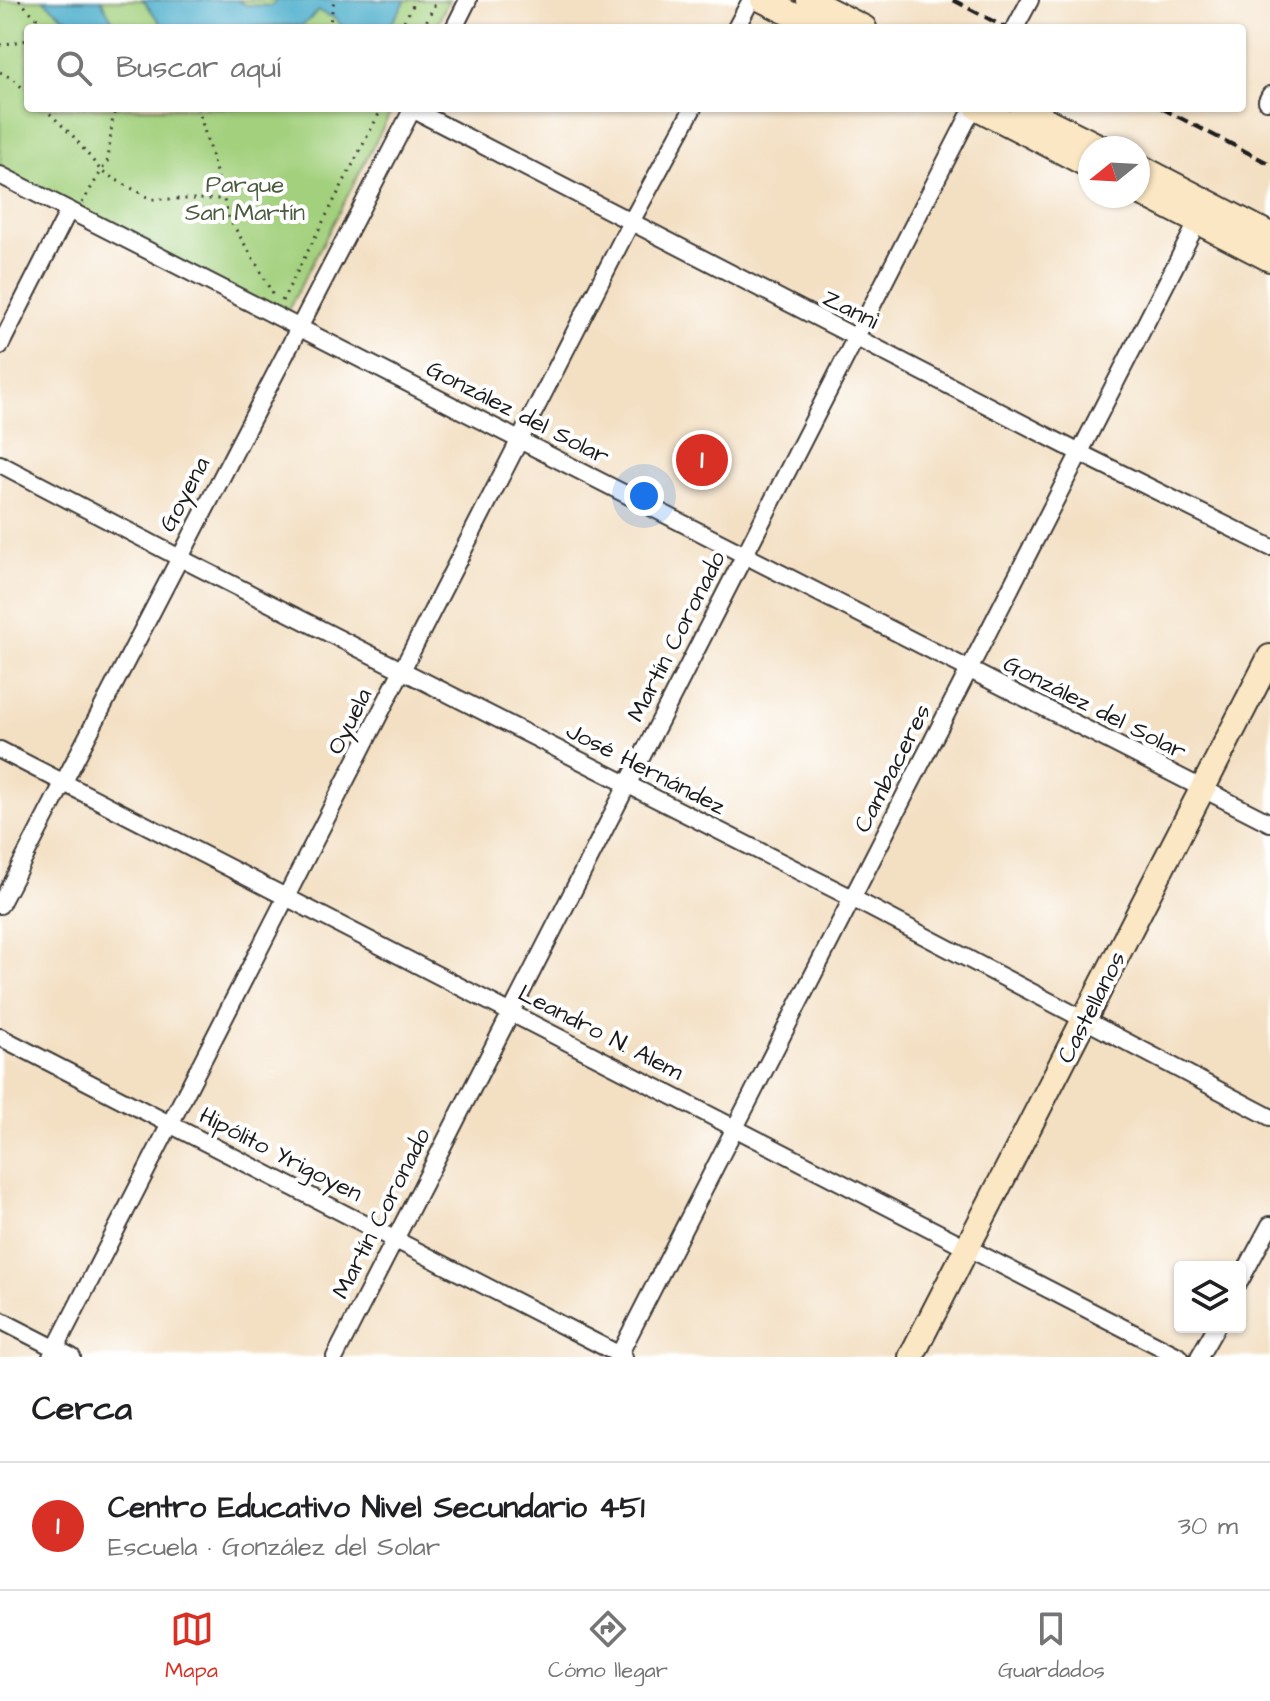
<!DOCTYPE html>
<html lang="es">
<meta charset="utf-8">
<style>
body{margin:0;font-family:"Architects Daughter",sans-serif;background:#f6f6f6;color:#202124}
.controls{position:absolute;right:24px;bottom:24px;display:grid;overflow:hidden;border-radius:8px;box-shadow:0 2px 6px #0004}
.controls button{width:72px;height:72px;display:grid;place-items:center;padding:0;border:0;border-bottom:2px solid #e0e0e0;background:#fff;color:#202124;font:40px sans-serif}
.compass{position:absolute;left:1078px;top:136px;width:72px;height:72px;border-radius:50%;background:#fff;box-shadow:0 2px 6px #0004;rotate:252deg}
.you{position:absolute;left:644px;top:496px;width:28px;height:28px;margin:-20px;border:6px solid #fff;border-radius:50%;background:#1a73e8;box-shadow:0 0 0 12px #1a73e833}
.badge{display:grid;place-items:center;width:52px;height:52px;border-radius:50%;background:#d93025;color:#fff;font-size:26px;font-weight:700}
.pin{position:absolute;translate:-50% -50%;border:4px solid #fff;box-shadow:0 2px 8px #0006}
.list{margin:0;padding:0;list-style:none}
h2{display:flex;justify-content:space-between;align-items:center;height:104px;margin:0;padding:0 32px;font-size:34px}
h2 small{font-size:26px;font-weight:400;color:#757577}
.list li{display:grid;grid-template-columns:52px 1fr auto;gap:24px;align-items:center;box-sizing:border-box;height:128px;padding:0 32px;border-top:2px solid #e0e0e0}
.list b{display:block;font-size:30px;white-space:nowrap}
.list p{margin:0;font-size:26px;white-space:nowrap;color:#757577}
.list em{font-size:26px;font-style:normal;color:#757577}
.icon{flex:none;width:44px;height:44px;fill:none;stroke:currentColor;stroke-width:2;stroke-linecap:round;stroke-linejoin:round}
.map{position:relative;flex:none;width:1270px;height:1357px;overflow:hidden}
.search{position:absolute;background:#fff;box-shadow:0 2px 6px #0004;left:24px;right:24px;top:24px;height:88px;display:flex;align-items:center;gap:20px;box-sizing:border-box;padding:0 28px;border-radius:8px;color:#757577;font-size:30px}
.sheet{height:232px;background:#fff}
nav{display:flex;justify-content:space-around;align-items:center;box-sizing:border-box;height:112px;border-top:2px solid #e0e0e0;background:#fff;font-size:22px;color:#757577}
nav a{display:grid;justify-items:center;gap:4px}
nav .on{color:#d93025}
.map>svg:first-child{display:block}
.green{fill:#a3d07d;stroke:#60764c;stroke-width:2}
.water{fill:#4dafcc;stroke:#346674;stroke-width:2}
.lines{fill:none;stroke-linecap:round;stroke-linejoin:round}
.street-casing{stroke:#3c3935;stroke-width:20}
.secondary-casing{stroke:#3c3935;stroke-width:28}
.path{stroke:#3c3935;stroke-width:3;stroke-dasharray:2 6;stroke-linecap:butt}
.street{stroke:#fff;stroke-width:16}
.secondary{stroke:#fbe7c3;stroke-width:24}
.rail{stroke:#1c1c1c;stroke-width:4;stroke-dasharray:12 6;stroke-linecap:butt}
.labels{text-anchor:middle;stroke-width:8;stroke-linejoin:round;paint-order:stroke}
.park-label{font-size:24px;fill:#4b5b3e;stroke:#fff}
.street-label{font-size:24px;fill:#1c1c1c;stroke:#fff}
</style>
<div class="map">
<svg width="1270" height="1357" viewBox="0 0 1270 1357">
<rect width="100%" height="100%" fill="#fff"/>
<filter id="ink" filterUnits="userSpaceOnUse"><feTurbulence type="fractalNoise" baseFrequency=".0125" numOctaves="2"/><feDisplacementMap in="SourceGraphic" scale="16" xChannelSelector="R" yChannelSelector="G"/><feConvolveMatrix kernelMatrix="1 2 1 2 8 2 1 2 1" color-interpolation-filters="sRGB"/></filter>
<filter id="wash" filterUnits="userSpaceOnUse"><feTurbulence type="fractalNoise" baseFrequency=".006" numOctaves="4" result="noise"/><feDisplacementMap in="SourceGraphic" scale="32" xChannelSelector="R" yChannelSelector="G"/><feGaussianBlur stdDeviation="1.8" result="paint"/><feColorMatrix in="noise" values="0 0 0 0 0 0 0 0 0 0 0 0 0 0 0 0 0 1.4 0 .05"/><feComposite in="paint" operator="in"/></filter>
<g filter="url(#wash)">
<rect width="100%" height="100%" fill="#f3dfc2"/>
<path class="green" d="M0,0H449L435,28H28V108H393L283,320L0,171Z"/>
<path class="water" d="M43,0H101L117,28H77Z
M143,0H237L246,5L271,6L277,0H406L389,28H344L336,19L319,11L303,25L164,28Z"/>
</g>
<g filter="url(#ink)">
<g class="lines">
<defs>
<path id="street" d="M454,28L468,0
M736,28L751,0
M1015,28L1030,0
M1267,101L1270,95
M412,109L1080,453L1270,547
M0,175L1270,823
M0,346L69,210
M0,464L178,557L852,898L1270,1117
M0,750L1180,1357
M0,905L413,108
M0,1037L624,1357
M1240,1281L1270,1225
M0,1320L72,1357
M51,1357L631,222L693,108
M335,1357L973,108
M618,1357L1201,215
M1199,1357L1216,1327"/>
<path id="secondary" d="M763,0L819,28
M809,0L864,28
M978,108L1090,166
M1022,108L1102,148
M1138,166L1270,235
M1138,191L1270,259
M911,1357L1270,657"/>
</defs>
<use href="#street" class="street-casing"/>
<use href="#secondary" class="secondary-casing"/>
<path class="path" d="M19,0L46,28
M329,28L334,0
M400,28L416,0
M423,28L437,0
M0,45L28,40
M0,72L13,79L28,93
M44,108L73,136L102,172L151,199H223
M198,108L229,218L263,275L273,296
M82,203L108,160L113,115L118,108
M282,301L382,108"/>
<use href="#street" class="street"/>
<use href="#secondary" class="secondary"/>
<path class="rail" d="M953,0L1006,28
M1161,108L1270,164"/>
</g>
</g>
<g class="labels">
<g class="park-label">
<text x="245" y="192">Parque<tspan x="245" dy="28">San Martín</tspan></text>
</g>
<g class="street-label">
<text transform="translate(851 309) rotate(27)" y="8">Zanni</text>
<text transform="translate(518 412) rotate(27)" y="8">González del Solar</text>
<text transform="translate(184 494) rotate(-62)" y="8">Goyena</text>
<text transform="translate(676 636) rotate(-63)" y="8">Martín Coronado</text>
<text transform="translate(1095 707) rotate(27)" y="8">González del Solar</text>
<text transform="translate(349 721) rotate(-63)" y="8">Oyuela</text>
<text transform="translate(646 768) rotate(27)" y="8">José Hernández</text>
<text transform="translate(892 768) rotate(-63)" y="8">Cambaceres</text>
<text transform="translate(1091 1007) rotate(-63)" y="8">Castellanos</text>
<text transform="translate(601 1032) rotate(27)" y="8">Leandro N. Alem</text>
<text transform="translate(281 1154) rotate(27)" y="8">Hipólito Yrigoyen</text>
<text transform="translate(381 1213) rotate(-63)" y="8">Martín Coronado</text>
</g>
</g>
</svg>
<div class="controls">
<button><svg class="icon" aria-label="layers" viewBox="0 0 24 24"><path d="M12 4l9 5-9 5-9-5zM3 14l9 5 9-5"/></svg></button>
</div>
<svg class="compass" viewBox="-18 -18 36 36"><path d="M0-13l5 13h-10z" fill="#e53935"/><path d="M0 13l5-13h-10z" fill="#757577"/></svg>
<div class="you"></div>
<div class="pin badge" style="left:702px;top:460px">1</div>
<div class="search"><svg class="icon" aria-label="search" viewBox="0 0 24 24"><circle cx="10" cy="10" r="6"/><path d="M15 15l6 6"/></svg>Buscar aquí</div>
</div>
<section class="sheet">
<h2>Cerca<small></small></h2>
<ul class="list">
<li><span class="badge">1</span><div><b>Centro Educativo Nivel Secundario 451</b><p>Escuela · González del Solar</p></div><em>30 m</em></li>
</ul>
</section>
<nav>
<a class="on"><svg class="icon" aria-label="map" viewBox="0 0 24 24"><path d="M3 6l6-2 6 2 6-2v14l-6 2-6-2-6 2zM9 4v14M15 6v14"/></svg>Mapa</a>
<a><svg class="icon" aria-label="directions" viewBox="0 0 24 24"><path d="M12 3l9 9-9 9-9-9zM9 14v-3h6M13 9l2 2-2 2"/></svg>Cómo llegar</a>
<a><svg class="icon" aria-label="saved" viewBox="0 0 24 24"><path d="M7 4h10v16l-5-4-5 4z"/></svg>Guardados</a>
</nav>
